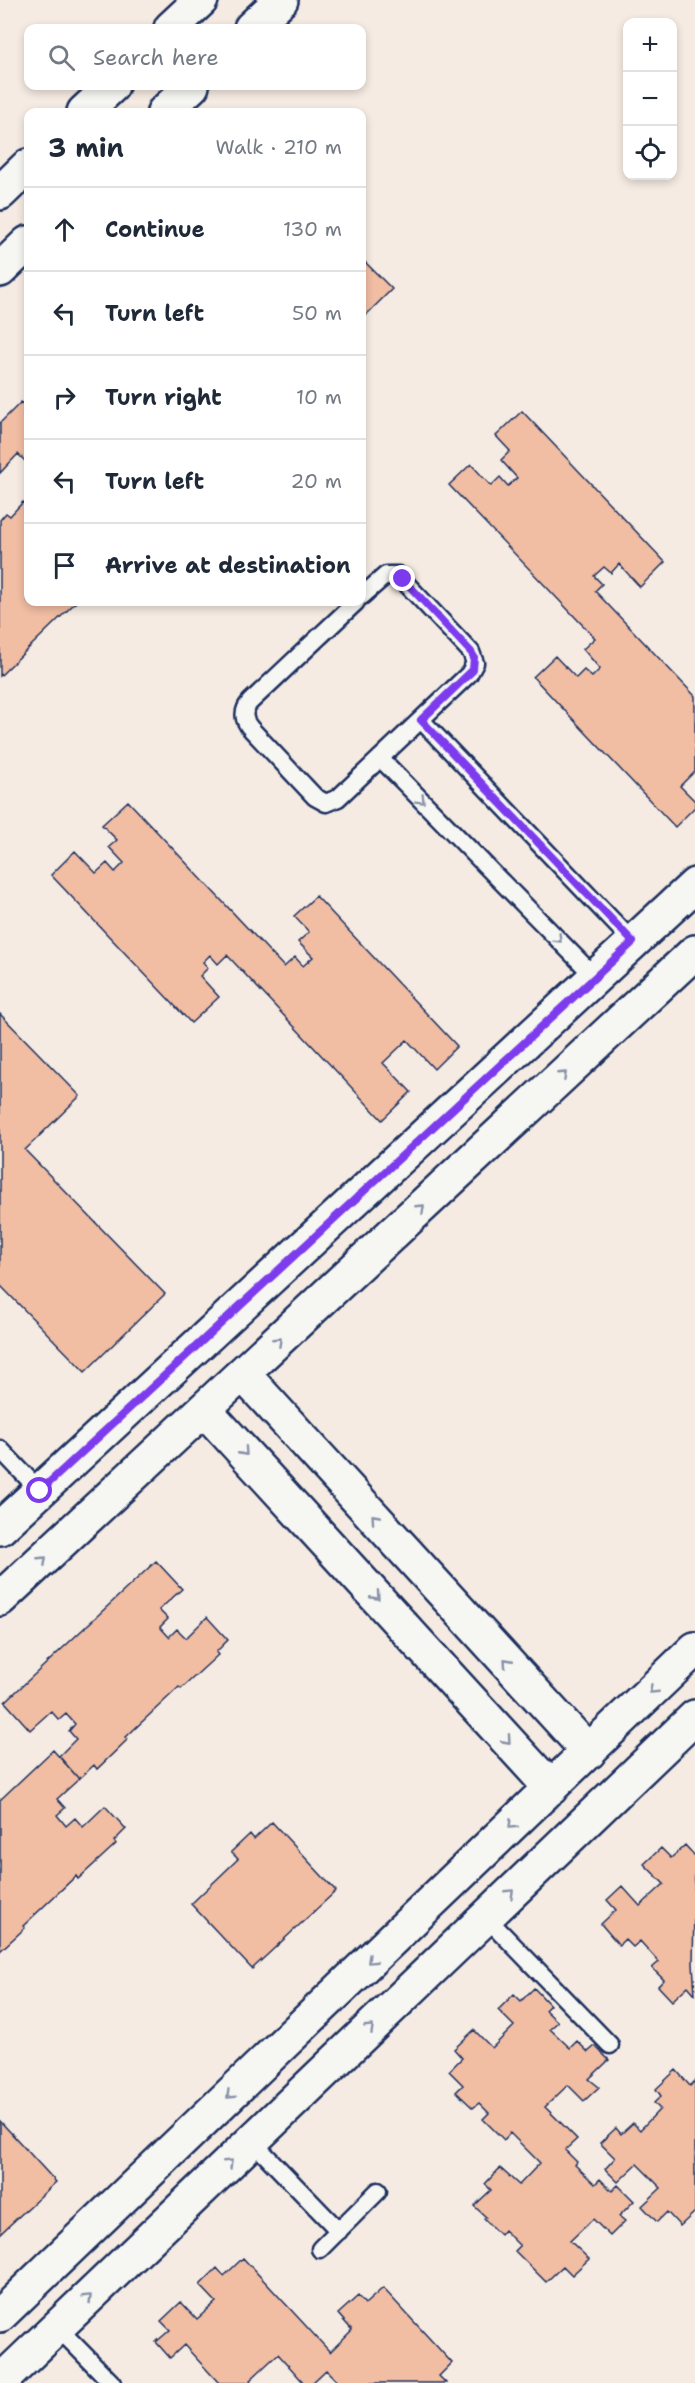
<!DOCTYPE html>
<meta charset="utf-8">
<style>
body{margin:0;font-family:"Shantell Sans",sans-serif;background:#f2f2f3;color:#1f2937}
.controls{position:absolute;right:18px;top:18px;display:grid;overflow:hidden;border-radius:12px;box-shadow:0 3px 9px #0003}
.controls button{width:54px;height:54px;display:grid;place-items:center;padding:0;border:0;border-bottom:2px solid #e0e1e3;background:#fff;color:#1f2937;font:30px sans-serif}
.stop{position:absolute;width:18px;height:18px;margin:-14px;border:4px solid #7c3aed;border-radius:50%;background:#fff}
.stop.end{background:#7c3aed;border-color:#fff;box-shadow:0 2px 6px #0008}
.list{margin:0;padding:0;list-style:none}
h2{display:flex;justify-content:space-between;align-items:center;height:78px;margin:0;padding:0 24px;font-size:26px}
h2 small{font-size:20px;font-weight:400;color:#747a83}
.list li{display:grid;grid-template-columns:39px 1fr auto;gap:18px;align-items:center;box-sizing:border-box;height:84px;padding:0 24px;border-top:2px solid #e0e1e3}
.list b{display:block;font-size:22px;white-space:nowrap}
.list em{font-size:20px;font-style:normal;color:#747a83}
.icon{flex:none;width:33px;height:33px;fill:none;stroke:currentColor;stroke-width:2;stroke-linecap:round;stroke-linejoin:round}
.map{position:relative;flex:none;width:695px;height:2383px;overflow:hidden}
.search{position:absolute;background:#fff;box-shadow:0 3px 9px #0003;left:24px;top:24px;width:342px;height:66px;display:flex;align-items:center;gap:15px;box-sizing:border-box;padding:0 21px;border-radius:12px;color:#747a83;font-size:22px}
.panel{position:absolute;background:#fff;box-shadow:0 3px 9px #0003;left:24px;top:108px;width:342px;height:498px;border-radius:12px}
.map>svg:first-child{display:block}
.building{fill:#f1bda3;stroke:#1b2f5e;stroke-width:1.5}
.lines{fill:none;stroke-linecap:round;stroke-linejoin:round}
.service-casing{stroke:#1b2f5e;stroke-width:21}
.minor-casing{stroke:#1b2f5e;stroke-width:38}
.service{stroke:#f6f6f2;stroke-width:16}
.minor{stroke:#f6f6f2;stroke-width:33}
.oneway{stroke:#8892a8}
.route{stroke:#7c3aed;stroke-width:8}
</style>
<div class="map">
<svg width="695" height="2383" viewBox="0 0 695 2383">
<rect width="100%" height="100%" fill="#f5ebe2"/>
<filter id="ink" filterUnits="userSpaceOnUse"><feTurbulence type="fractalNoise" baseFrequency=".0167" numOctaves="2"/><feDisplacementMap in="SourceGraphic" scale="12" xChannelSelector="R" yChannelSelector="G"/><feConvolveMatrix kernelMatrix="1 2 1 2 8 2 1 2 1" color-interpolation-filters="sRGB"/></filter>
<g filter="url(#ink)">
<path class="building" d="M365,262L392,289L362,319V265Z
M28,400V460L26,462L18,454L0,473V423L21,402L24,405Z
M522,411L665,562L640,587L619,564L611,573L604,567L594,576L602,584L595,591L695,696V771L680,786L695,801V807L675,827L533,677L555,656L576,678L584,670L592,677L600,669L583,649L595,638L449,485L471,464L491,486L500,477L508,486L517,478L501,460L510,451L496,436Z
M23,502L28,508V602H76L0,676V520L6,513L10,516Z
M128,801L284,967L295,957L303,966L313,957L298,942L309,932L294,916L316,896L457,1046L434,1069L407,1040L383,1063L411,1092L382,1120L227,955L218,964L210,955L203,962L208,968L200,976L219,997L191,1023L51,875L75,851L96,873L107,863L115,872L124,863L109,847L117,840L102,825Z
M0,1014L80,1096L25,1150L165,1294L85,1372L0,1285Z
M156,1561L182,1589L159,1610L168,1619L160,1627L169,1637L177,1629L186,1638L207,1617L228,1640L216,1652L218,1655L181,1689L179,1687L126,1737L128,1739L97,1769L94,1765L79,1779L59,1756L76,1739L69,1731L75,1724L66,1714L59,1720L51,1711L30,1730L5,1702Z
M53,1750L79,1779L57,1799L65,1808L57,1815L66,1826L75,1818L83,1827L105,1806L126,1829L114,1841L116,1844L78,1879L76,1876L23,1926L25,1928L0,1951V1800Z
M272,1822L336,1891L252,1969L191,1904L238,1859L231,1852L250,1834L254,1839Z
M685,1845L695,1856L693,1964L695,1994L688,1986L672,2001L658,1986L664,1980L652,1968L659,1962L640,1941L633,1947L625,1939L619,1945L601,1924L616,1910L607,1900L622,1886L640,1906L664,1884L644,1864L661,1848L671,1858Z
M534,1988L550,2005L545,2010L558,2022L550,2029L570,2048L577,2041L588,2052L595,2046L609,2060L589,2079L599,2087L584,2101L568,2085L545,2107L577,2139L565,2150L577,2162L575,2165L595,2184L600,2179L612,2191L618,2185L634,2201L619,2216L625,2221L610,2236L593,2219L570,2241L589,2259L572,2275L563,2266L546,2282L515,2251L520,2246L504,2230L500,2235L484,2219L486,2217L474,2206L491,2190L485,2184L500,2168L519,2185L540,2163L510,2133L504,2140L483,2119L489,2113L479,2103L473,2108L456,2092L463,2085L449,2071L462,2058L454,2049L474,2030L492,2048L514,2026L498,2010L514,1994L521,2001Z
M676,2070L690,2086L695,2081V2212L680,2226L667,2212L657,2222L642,2206L661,2188L637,2164L618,2182L605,2169L615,2158L600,2143L616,2128L621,2134L633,2123L640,2130L660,2109L654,2103L661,2096L656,2089Z
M0,2121L56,2182L0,2234Z
M243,2258L330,2352L352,2330L338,2314L358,2296L365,2304L383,2288L452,2363L439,2376L446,2383H339L326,2370L312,2383H304L278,2354L250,2380L252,2383H219L184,2345L170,2358L156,2342L170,2330L161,2321L181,2302L197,2319L216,2302L200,2285L217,2268L224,2276Z"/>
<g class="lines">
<defs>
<path id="service" d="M356,602L250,702C242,711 243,720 251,729L315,797L326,803L338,798L469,674L475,663L471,652L398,575H386L362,596
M421,720L633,942
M380,758L595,977
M0,1449L40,1491
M486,1917L610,2045
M252,2141L339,2231
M320,2249L378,2191
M57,2327L112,2383"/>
<path id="minor" d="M171,28L201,0
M251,28L281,0
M84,112L112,86
M164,112L192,86
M0,193L28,166
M0,270L28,243
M243,1374L589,1752
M204,1409L551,1788
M0,1528L695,885
M0,1599L695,952
M0,2315L695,1649
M0,2382L695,1717"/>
</defs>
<use href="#service" class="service-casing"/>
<use href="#minor" class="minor-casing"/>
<use href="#service" class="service"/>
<use href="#minor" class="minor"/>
</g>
<defs><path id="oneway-chevron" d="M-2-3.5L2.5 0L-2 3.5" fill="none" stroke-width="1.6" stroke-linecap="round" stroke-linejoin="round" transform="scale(1.5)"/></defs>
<g class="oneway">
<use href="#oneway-chevron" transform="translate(421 800) rotate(45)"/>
<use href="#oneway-chevron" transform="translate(558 939) rotate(45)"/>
<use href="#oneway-chevron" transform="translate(563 1075) rotate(-43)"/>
<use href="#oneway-chevron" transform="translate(421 1208) rotate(-43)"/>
<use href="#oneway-chevron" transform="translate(278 1341) rotate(-43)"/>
<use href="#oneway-chevron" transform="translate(244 1452) rotate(48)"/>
<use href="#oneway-chevron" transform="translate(375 1518) rotate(-132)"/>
<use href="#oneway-chevron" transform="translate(43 1560) rotate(-43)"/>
<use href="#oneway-chevron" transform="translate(376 1596) rotate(48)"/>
<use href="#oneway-chevron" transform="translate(507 1662) rotate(-132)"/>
<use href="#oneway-chevron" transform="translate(653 1690) rotate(136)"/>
<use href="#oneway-chevron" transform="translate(507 1740) rotate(48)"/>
<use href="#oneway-chevron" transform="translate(512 1825) rotate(136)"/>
<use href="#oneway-chevron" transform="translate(510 1893) rotate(-44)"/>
<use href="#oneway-chevron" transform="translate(371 1960) rotate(136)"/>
<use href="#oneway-chevron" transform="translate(370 2028) rotate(-44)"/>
<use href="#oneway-chevron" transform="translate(230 2095) rotate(136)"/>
<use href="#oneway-chevron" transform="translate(229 2163) rotate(-44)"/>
<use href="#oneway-chevron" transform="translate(88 2298) rotate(-44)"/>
</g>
</g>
<g class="lines" filter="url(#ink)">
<path class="route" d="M40,1491L633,942L421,720L473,670L474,657L471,652L403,579"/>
</g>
</svg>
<div class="controls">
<button>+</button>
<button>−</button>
<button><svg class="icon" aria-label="locate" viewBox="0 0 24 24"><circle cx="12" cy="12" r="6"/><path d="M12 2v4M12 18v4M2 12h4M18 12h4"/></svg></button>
</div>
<div class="stop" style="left:40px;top:1491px"></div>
<div class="stop end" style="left:403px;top:579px"></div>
<div class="search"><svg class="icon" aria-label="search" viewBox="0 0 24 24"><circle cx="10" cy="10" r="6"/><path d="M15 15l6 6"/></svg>Search here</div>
<section class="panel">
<h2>3 min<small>Walk · 210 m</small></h2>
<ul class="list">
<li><svg class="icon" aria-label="ahead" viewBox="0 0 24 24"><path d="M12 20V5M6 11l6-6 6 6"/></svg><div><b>Continue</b></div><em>130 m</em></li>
<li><svg class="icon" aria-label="left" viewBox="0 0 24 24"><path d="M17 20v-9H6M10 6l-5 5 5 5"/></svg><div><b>Turn left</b></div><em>50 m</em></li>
<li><svg class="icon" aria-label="right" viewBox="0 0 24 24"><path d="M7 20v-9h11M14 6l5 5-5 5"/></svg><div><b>Turn right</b></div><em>10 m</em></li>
<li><svg class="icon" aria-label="left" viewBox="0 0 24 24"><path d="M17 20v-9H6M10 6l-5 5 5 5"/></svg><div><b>Turn left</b></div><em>20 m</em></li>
<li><svg class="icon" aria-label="arrive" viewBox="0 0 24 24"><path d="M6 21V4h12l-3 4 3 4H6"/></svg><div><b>Arrive at destination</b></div></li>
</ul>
</section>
</div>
